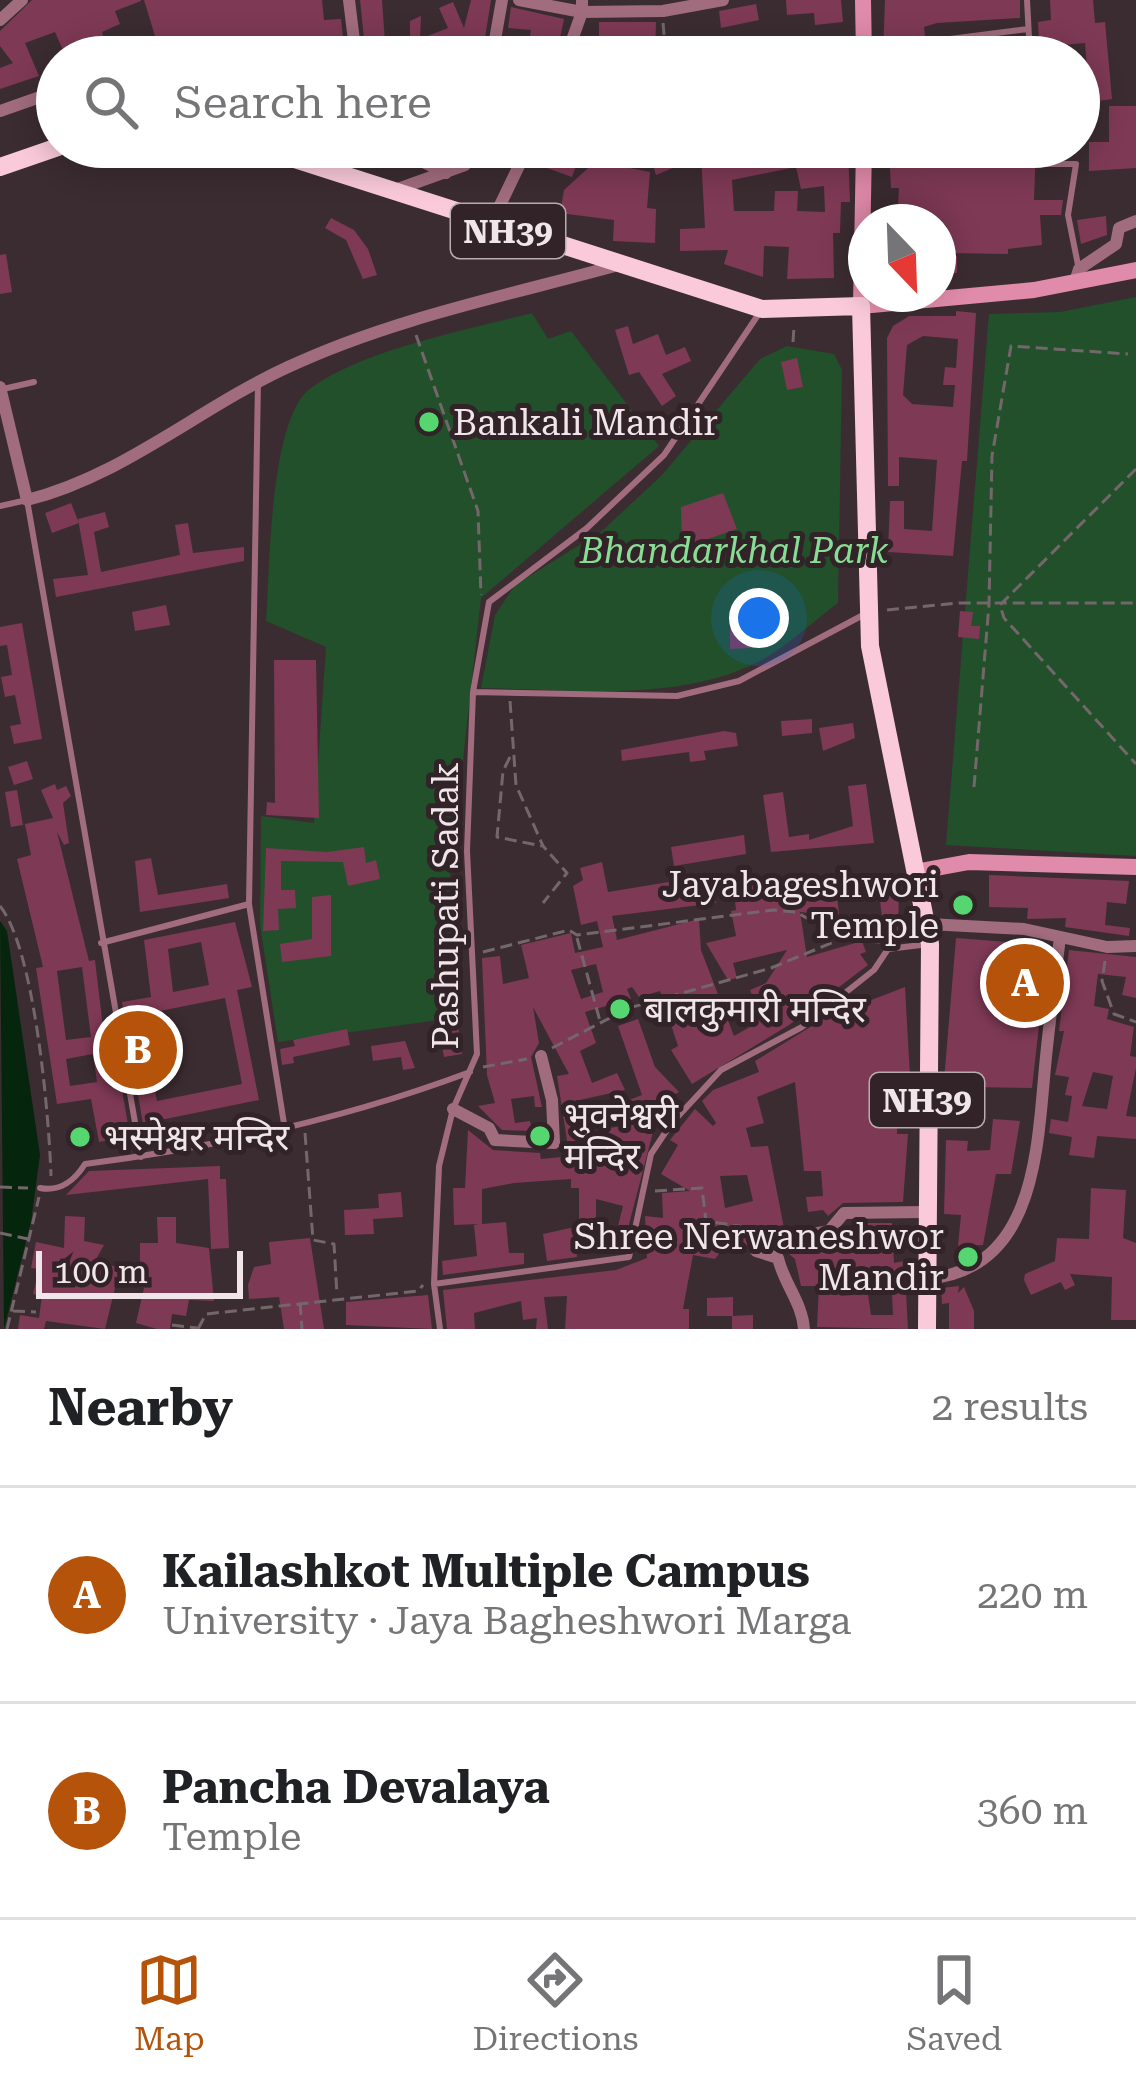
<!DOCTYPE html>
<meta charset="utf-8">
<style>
body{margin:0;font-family:"Roboto Serif","Noto Sans Devanagari",serif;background:#f2f2f2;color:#202124}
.compass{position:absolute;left:848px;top:204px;width:108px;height:108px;border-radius:50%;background:#fff;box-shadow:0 6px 30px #0003;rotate:157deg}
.scale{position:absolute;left:36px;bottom:30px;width:207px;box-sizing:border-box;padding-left:12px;border:6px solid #f0e6e9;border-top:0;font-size:33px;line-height:42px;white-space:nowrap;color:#f0e6e9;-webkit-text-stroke:9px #312327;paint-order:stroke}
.you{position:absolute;left:759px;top:618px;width:42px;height:42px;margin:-30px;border:9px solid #fff;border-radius:50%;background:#1a73e8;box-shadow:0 0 0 18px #1a73e833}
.badge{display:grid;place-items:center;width:78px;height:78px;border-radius:50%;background:#b45309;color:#fff;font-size:39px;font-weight:700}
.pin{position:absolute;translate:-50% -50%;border:6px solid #fff;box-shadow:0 3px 12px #0006}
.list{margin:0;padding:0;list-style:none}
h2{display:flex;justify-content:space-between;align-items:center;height:156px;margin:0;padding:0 48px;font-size:51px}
h2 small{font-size:39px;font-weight:400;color:#757577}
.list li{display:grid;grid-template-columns:78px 1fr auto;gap:36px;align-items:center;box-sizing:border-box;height:216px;padding:0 48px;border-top:3px solid #e0e0e0}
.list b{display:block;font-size:45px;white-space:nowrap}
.list p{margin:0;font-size:39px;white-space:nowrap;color:#757577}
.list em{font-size:39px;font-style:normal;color:#757577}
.icon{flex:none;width:66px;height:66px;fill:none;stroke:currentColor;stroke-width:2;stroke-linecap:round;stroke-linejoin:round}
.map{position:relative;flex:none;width:1136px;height:1329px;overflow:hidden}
.search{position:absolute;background:#fff;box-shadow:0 6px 30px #0003;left:36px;right:36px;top:36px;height:132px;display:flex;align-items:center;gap:30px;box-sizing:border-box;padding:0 42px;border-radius:66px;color:#757577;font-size:45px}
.sheet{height:588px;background:#fff}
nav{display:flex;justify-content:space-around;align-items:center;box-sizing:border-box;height:168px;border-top:3px solid #e0e0e0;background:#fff;font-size:33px;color:#757577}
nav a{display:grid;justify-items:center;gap:6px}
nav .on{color:#b45309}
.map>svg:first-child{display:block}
.green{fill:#21502a}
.water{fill:#05260d}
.building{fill:#7e3955;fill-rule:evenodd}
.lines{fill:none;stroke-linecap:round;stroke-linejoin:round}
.path{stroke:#74676b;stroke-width:3;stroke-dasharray:12 6;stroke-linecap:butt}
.service{stroke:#a16c7e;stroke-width:6}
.minor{stroke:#a16c7e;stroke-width:12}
.secondary{stroke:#e08baa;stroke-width:16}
.trunk{stroke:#facada;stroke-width:18}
.poi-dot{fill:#55d671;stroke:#312327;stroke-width:4.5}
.labels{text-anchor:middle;stroke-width:10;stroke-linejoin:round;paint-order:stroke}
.shield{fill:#312327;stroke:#b7acaf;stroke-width:3}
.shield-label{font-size:33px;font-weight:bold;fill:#f0e6e9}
.poi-label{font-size:36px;fill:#f0e6e9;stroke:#312327;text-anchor:start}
.park-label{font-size:36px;font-style:italic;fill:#88dd95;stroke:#312327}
.street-label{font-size:36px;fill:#f0e6e9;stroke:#312327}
</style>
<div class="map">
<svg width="1136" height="1329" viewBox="0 0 1136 1329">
<rect width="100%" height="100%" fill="#3b2c31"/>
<path class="green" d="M1136,297V856L946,845L989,314L1060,312Z
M532,313L548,339L571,331L659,446L481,598L450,877L461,1017L278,1042L260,925L261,816L314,823L326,647L266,621C270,570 269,418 311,388C365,349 468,330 532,313Z
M787,346L834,354L842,370L838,603C812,622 785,649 756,663C674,703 569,689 481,688L495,615L515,585L602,531L662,475L760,359Z"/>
<path class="water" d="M0,921L7,931L40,1155L31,1222L4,1329Z"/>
<path class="building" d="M32,0H141V1L115,11L120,24L102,32L109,57H66L55,32L25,43L39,76L0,89V68L13,63L0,46V31Z
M144,0H322L324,20L341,19L345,57H154L152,48L158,46Z
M360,0H382L385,42L377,43L378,57H366Z
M471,0H491L482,57H469L464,44L437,55H410V21L421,16L420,39L448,28L439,8L453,2L464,28Z
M786,0H841L843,22L815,25L814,13L787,15Z
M885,0H1020V18L937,23L924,27L927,54L883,57Z
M1050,0H1093L1095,23L1105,22L1112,99L1098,101L1097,94H1089L1085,43L1053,46V57H1040L1038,22L1051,20Z
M756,4L759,20L721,28L719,11Z
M511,7L564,19L556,57H526L531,30L508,28Z
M599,22H656L655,57L594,48L592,57H577L584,37H599Z
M748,46L749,57H718L717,49Z
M1109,106H1136V168L1089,171V142H1109Z
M538,147H583L572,177L533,163Z
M647,147H848L850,202H841L840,233H833L834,278L787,279L789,247L764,246L763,277L724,264L728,250L680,251V229L705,228L701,156L656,175ZM796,167L801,189L824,186L825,212L797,211L798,191H775L774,211H734L732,180Z
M889,147H906V155L947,153V147H1036L1034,200H1063L1061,215H1040L1042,245L1008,249V254L947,253V226L897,222L899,188H891Z
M615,156V165L650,172L647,208L656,209L655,243L613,241L614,220L560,213L564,190L599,158Z
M1106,216L1107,235L1081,244L1077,220Z
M331,218L354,230L368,249L377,275L363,279L346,240L325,228Z
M6,254L12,292L0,294V255Z
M938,256H957V273H938Z
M956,311L976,313L967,461H962L953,556L888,552L890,501H904V529L932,531L937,460L899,457V486H888L887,338L893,326L909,316H956ZM923,336L958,339L956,368L945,367L943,385H955L953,407L912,404L903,395L907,345Z
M628,326L633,344L658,334L666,355L685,347L691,361L662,374L676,396L662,406L639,372L629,375L615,330Z
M797,358L803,387L787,390L781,362Z
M723,493L737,529L682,548L681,507Z
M71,503L79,523L52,533L45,513Z
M105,512L109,527L94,532L101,572L180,555L175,525L188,523L193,553L244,547V561L56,597L53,579L88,575L78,519Z
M166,605L170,625L135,631L132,612Z
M730,610H744L751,648L730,649Z
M960,611L973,612L971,626H980L979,639L958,637Z
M22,623L42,739L14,744L10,726L21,724L15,695L5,697L1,677L12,675L7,645L0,646V627Z
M274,660H316L319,818L266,815L267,802L275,803Z
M812,719V733L782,736L781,721Z
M853,723L855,738L823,751L819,728Z
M724,731L736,733L738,746L704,751L706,760L690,762L689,752L622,761L621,750Z
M27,761L33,779L14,785L8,767Z
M55,784L57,790L66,786L71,796L63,803L69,843L64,845L57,832L89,961L95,960L110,1087L121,1084L130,1136L99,1142L91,1099L57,1104L36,968L43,967L17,859L31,855L25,824L53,818L41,790ZM82,967L91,1037L66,1040L57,971ZM93,1054L97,1082L70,1086L66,1059Z
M866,784L874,843L771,852L763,795L783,792L789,837L809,834V840L853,826L848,786Z
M17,790L23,825L11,827L5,792Z
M744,835L746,854L674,866L671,847Z
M364,847L366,863L376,860L380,879L348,886L343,862L281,861V890H295L296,908L278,909L279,930L263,931L266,848L327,852Z
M151,858L158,895L227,884L229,898L140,912L135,861Z
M602,862L608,892L681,880L682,889L713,885L716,903L612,916L617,940L699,919L701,950L734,1036L755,1024L750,1015L758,1010L750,990L766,983L787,950L733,963L737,978L728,980L706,943L736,936L731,911L736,910L734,894L742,893V878L823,886V894H837L839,915L869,917H882L878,885L899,883L898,933L837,929L826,915L800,912L807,957L862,941L866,952L860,954L868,965L789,1025L692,1084L671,1050L678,1046L660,991L639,997L632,987L627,989L631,999L585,1012L596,1043L580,1051L592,1083L617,1073L625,1090L575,1101L584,1137L609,1136L608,1128L624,1126L622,1103L642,1095L618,1026L638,1019L655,1067L679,1092L663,1101L666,1108L681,1102L659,1128L658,1113L628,1228L618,1226L623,1206L596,1199V1230L622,1229V1245L576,1247L577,1257L547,1261L543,1234L579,1226V1188H571V1179L514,1183L482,1189V1224L506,1222L509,1253H524V1264L443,1275L442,1261L477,1256L474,1225L479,1224L454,1225L453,1188H465L468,1130L493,1150L540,1153L541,1159L572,1156L631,1169L637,1144L569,1153L557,1076L569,1074L533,1007L539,1043L531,1057L542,1107H535L534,1096L511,1099L515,1123L530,1121L532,1131L502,1130L478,1106L495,1103L487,1075L482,958L500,956L503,984L529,978L521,945L571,933L575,953L603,947L597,921L581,925L573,886L583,880L580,868ZM596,964L603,992L581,999L571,970Z
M989,875L1129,881L1126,904L1107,902L1105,925L1130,928L1129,936L1065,927L1066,918L1027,919L1028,908L989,907Z
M331,895V956L282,962L280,944L312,939V897Z
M235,922L252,987L237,990L259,1100L151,1122L156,1145L147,1147L122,1002L151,997L144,940ZM201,942L209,985L173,992L168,949ZM225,998L242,1084L157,1101L140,1015Z
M956,938L1048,945L1032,1088L969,1087L968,1105L942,1104ZM994,960L1042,966L1039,991L1028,990L1027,998L992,996Z
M1069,950L1136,957V998L1122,995L1126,977L1098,974L1094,1006L1109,1009L1107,1019L1134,1027L1130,1056L1136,1057V1068L1126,1116L1136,1117V1139L1097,1136L1094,1158L1069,1155L1072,1137L1049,1133L1051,1119L1068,1122L1072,1096L1065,1095L1069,1077L1055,1075L1064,1031H1059ZM1093,1072L1113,1076L1107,1109L1082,1106Z
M905,987L911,1094L898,1095L897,1134H908L903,1202L843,1203L828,1216L823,1210L808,1212L806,1197L823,1196L821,1171H804L795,1082L757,1097L764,1123L746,1128L751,1147L768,1146L784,1228L760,1226L746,1247L726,1245L715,1259L693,1255L683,1309H689V1329H565L567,1296L544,1297L548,1329H536L537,1318L523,1320L521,1301L474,1313L475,1329H447L443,1290L616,1270L647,1258L645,1216L663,1218L662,1193L690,1191L661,1174L678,1145L670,1140L695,1109L713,1126L716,1123L702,1101L713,1090L759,1072L755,1061L825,1018ZM747,1175L753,1201L725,1208L720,1176Z
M458,1026L462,1054L444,1057L439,1029Z
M347,1029L350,1045L293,1057L294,1063L282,1065L280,1049L295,1046L293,1040Z
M405,1041L415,1068L403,1070L401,1057L373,1061L371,1046Z
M993,1119L1020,1121L1011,1174H996L983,1245L958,1246L961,1215L944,1214L946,1140L968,1141L967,1151L990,1150Z
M220,1166V1179H226L229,1248L211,1249L208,1179L66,1195L89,1171Z
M1091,1188L1126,1190L1123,1238L1136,1243V1320H1111L1112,1277L1070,1274L1075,1285L1065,1290L1061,1282L1031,1295L1024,1280L1025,1274L1055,1261L1057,1238L1089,1239Z
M401,1192L403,1217L373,1219L374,1234L345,1235L344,1210L379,1208L378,1194Z
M65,1216L85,1217L84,1241L104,1245L94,1263L140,1270V1243H158L157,1217H176V1243L209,1248L214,1301L189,1300L186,1316L172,1314L170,1329H157L136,1323L144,1288L116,1284L105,1329L46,1321L44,1329H18L20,1315L39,1318L42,1296L33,1294L39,1269L31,1268L36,1242L64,1248Z
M862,1223H892L894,1263L904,1261L906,1272L839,1296L868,1294L871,1315H893L892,1293L906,1292L908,1329L817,1327L819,1286H801L795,1259L783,1249L863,1237Z
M310,1238L324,1329H284L279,1297L249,1299L248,1285L254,1267L271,1264L269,1242Z
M959,1286L958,1293L964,1287L974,1311V1329H949V1303L942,1304L941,1288Z
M428,1295L432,1329L346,1325V1302Z
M733,1297V1316H707V1298Z
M753,1315V1329H732V1316Z"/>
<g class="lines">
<path class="path" d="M663,23L666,57
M416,335L478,511L481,595
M793,342L794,326
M1136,469L1000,605L1004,618L1136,764
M887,610L959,603H1136
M510,701L516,785L543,846L567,873L543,903
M510,757L503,771L497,837L542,846
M974,787L989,604L992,456L1011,346L1128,354
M0,906C35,950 49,1116 51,1176
M577,938L600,1021
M483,952L569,930L577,935L773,910L796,912L839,936
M1105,961L1102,981L1114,1014L1136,1022
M552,1048L629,1008L771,968L841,939L880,942
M483,1067L527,1059
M305,1133L313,1240L334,1244L337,1295
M0,1187L28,1188
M655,1191L702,1188L706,1221L752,1228
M0,1233L28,1239
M300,1303L302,1329
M13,1311L36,1312
M172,1325L197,1328
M7,1329L39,1197
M198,1329L206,1314L418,1291L423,1285"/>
<path class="service" d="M1027,0L1029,37
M936,57L942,40L1028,29
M1039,164H1076L1068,215L1078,265
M258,382L249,904L285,1130
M3,389L34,382
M0,506L27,500L141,1157
M473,692L677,696L739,681L865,614
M101,943L249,904
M40,1188C60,1192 75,1180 85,1164C217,1147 345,1119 470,1072
M434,1284L629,1257L651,1154L671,1124L721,1070L802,1027L874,970L888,949L929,944
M440,1329L434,1284L439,1166L453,1109L477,1054L467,851L473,692L489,602L587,528L664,455L760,312"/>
<path class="minor" d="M349,0L356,57
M519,0L582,12L566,57
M582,0V12L663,11L723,0
M0,20L22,0
M492,57L502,0
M0,111L57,91
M393,147L446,173
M395,190L465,165L484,147
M491,224L528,147
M1075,282L1079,269L1116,244L1119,228L1136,221
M0,387L27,500C123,476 199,408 288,367C393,318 510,295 622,264
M928,924L1024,929L1107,947L1136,946
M453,1109L489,1128L495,1140L554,1143L552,1100L541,1056
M925,1279C1035,1271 1037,1152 1045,1067C1049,1024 1055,980 1060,937
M804,1329C802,1302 784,1284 778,1258L756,1251L764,1236L787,1239L829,1231L844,1213L924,1212"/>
<path class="secondary" d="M863,0L864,57
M864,147L861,306L1034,290L1136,270
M920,871L969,862L1136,867"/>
<path class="trunk" d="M257,147L762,309L861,306L870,646L930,944L927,1329
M0,167L58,147"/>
</g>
<g class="poi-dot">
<circle cx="429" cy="422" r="12"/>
<circle cx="963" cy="905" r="12"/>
<circle cx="620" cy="1009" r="12"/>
<circle cx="540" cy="1136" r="12"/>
<circle cx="80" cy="1137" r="12"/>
<circle cx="968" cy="1257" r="12"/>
</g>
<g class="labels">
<g class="shield">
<rect x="451" y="204" width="114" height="54" rx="9"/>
<rect x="870" y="1073" width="114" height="54" rx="9"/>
</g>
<g class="shield-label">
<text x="508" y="243">NH39</text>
<text x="927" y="1112">NH39</text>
</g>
<g class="poi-label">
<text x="453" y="435">Bankali Mandir</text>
<text x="939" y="897" text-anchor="end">Jayabageshwori<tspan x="939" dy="41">Temple</tspan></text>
<text x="644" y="1022">बालकुमारी मन्दिर</text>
<text x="564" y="1128">भुवनेश्वरी<tspan x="564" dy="41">मन्दिर</tspan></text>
<text x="104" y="1150">भस्मेश्वर मन्दिर</text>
<text x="944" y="1249" text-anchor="end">Shree Nerwaneshwor<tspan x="944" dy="41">Mandir</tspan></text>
</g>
<g class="park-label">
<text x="734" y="563">Bhandarkhal Park</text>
</g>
<g class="street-label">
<text transform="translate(445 906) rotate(-90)" y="13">Pashupati Sadak</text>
</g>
</g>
</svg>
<svg class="compass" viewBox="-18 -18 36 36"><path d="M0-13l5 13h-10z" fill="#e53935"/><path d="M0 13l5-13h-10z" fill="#757577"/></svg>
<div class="scale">100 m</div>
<div class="you"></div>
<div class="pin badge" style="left:1025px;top:983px">A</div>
<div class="pin badge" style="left:138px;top:1050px">B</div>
<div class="search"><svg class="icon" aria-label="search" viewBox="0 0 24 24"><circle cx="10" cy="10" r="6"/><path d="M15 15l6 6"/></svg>Search here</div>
</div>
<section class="sheet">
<h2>Nearby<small>2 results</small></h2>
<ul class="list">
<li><span class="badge">A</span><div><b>Kailashkot Multiple Campus</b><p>University · Jaya Bagheshwori Marga</p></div><em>220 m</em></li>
<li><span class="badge">B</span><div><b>Pancha Devalaya</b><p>Temple</p></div><em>360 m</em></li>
</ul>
</section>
<nav>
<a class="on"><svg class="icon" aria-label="map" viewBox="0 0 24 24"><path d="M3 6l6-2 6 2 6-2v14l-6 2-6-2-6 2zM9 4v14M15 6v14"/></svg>Map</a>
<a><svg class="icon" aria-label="directions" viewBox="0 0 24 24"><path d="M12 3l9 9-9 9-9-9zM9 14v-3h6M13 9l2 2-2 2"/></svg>Directions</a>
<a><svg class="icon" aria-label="saved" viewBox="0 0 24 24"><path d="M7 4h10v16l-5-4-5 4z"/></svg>Saved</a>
</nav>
